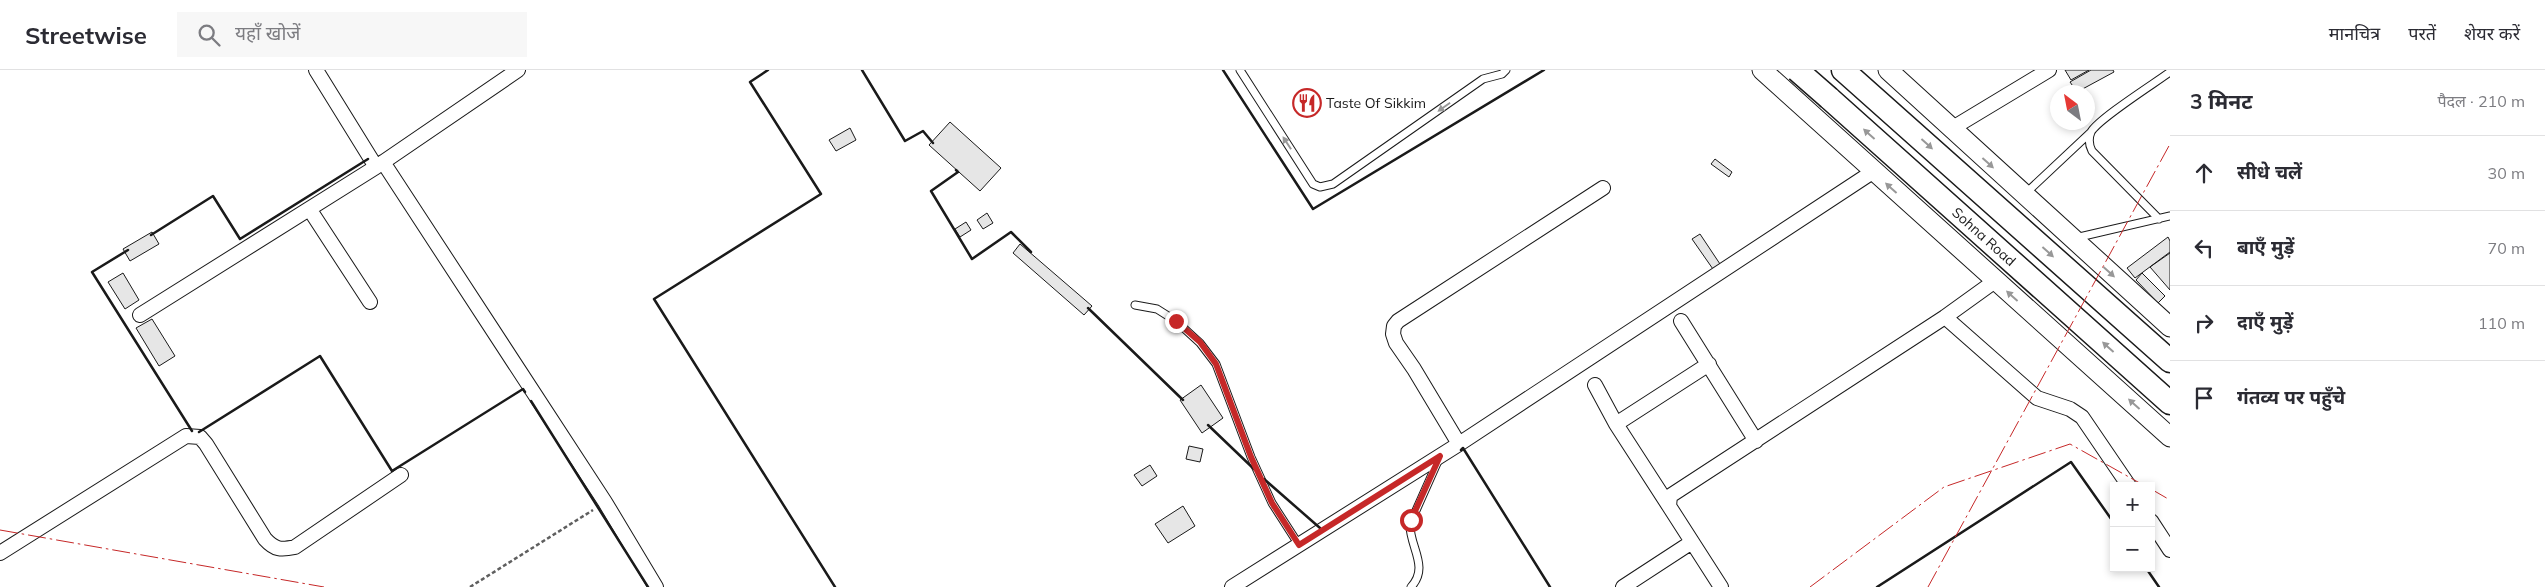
<!DOCTYPE html>
<html lang="hi">
<meta charset="utf-8">
<style>
body{margin:0;font-family:Mulish,"Noto Sans Devanagari",sans-serif;background:#f7f7f7;color:#2b2b33}
.controls{position:absolute;right:15px;bottom:15px;display:grid;overflow:hidden;border-radius:0px;box-shadow:0 2px 8px #0003}
.controls button{width:45px;height:45px;display:grid;place-items:center;padding:0;border:0;border-bottom:1px solid #e1e1e2;background:#fff;color:#2b2b33;font:25px sans-serif}
.compass{position:absolute;left:2050px;top:15px;width:45px;height:45px;border-radius:50%;background:#fff;box-shadow:0 2px 8px #0003;rotate:328deg}
.stop{position:absolute;width:15px;height:15px;margin:-11px;border:4px solid #c62828;border-radius:50%;background:#fff}
.stop.end{background:#c62828;border-color:#fff;box-shadow:0 1px 5px #0008}
.list{margin:0;padding:0;list-style:none}
h2{display:flex;justify-content:space-between;align-items:center;height:65px;margin:0;padding:0 20px;font-size:21px}
h2 small{font-size:16px;font-weight:400;color:#7c7c81}
.list li{display:grid;grid-template-columns:32px 1fr auto;gap:15px;align-items:center;box-sizing:border-box;height:75px;padding:0 20px;border-top:1px solid #e1e1e2}
.list b{display:block;font-size:19px;white-space:nowrap}
.list em{font-size:16px;font-style:normal;color:#7c7c81}
.icon{flex:none;width:28px;height:28px;fill:none;stroke:currentColor;stroke-width:2;stroke-linecap:round;stroke-linejoin:round}
.map{position:relative;flex:none;width:2170px;height:517px;overflow:hidden}
header{display:flex;align-items:center;gap:30px;box-sizing:border-box;height:70px;padding:0 25px;background:#fff;border-bottom:1px solid #e1e1e2}
header strong{font-size:24px}
nav{display:flex;gap:28px;margin-inline-start:auto;font-size:18px}
.search{width:350px;height:45px;background:#f7f7f7;display:flex;align-items:center;gap:12px;box-sizing:border-box;padding:0 18px;border-radius:0px;color:#7c7c81;font-size:19px}
main{display:flex}
aside{flex:1;background:#fff}
.map>svg:first-child{display:block}
.building{fill:#e6e6e6;stroke:#1a1a1a}
.lines{fill:none;stroke-linecap:round;stroke-linejoin:round}
.service-casing{stroke:#1a1a1a;stroke-width:9}
.minor-casing{stroke:#1a1a1a;stroke-width:16}
.secondary-casing{stroke:#1a1a1a;stroke-width:21}
.trunk-casing{stroke:#1a1a1a;stroke-width:25}
.path{stroke:#5f5f5f;stroke-width:2.5;stroke-dasharray:4 2.5;stroke-linecap:butt}
.service{stroke:#fff;stroke-width:7}
.minor{stroke:#fff;stroke-width:14}
.secondary{stroke:#fff;stroke-width:19}
.trunk{stroke:#fff;stroke-width:22}
.trunk-bridge-casing{stroke:#1a1a1a;stroke-width:25;stroke-linecap:butt}
.trunk-bridge{stroke:#fff;stroke-width:22}
.wall{stroke:#1a1a1a;stroke-width:2.5}
.power{stroke:#c62828;stroke-width:1;stroke-dasharray:18 4 2.5 4;stroke-linecap:butt}
.oneway{fill:#989898}
.route{stroke:#c62828;stroke-width:6}
.labels{text-anchor:middle;stroke-width:4;stroke-linejoin:round;paint-order:stroke}
.poi-label{font-size:14px;fill:#1a1a1a;stroke:#fff;text-anchor:start}
.street-label{font-size:14px;fill:#1a1a1a;stroke:#fff}
</style>
<header>
<strong>Streetwise</strong>
<div class="search"><svg class="icon" aria-label="search" viewBox="0 0 24 24"><circle cx="10" cy="10" r="6"/><path d="M15 15l6 6"/></svg>यहाँ खोजें</div>
<nav><a>मानचित्र</a><a>परतें</a><a>शेयर करें</a></nav>
</header>
<main>
<div class="map">
<svg width="2170" height="517" viewBox="0 0 2170 517">
<rect width="100%" height="100%" fill="#fff"/>
<path class="building" d="M2065,0H2089L2071,10Z
M2091,0H2113L2114,2L2077,22L2070,12Z
M950,52L1001,98L980,121L929,75Z
M850,58L856,70L836,81L829,70Z
M1715,89L1732,102L1729,107L1711,94Z
M987,143L993,153L983,159L977,150Z
M966,152L971,160L960,167L955,159Z
M152,162L159,174L130,191L123,179Z
M1700,164L1722,197L1715,202L1692,169Z
M2168,167L2170,171V182L2135,208L2127,198Z
M1020,174L1092,236L1084,245L1013,183Z
M2170,183V220L2150,197Z
M123,203L139,230L125,239L108,212Z
M2142,203L2165,226L2158,233L2136,210Z
M152,249L175,286L159,296L136,258Z
M1201,315L1223,348L1202,363L1180,330Z
M1189,376L1203,379L1200,392L1186,389Z
M1150,395L1157,406L1142,416L1134,405Z
M1183,436L1195,456L1168,473L1155,454Z"/>
<g class="lines">
<defs>
<path id="service" d="M1240,0L1313,114L1320,117L1333,114L1483,9L1502,4L1506,0
M2026,123L2091,62
M2159,149L2092,81C2089,75 2088,69 2091,62C2098,49 2155,13 2170,2
M2075,168L2170,146
M1135,235L1157,239L1176,251L1200,273L1216,294L1251,387L1272,433L1299,475
M1411,517C1430,497 1409,476 1410,454L1438,391"/>
<path id="minor" d="M316,0L376,97
M1951,59L2049,0
M383,92L605,432L656,517
M310,140L370,232
M140,245L376,97L518,0
M1945,247L2037,328L2070,339L2082,347L2129,416
M1681,251L1756,371
M1595,315L1616,354L1669,436
M1616,354L1709,294
M1459,374L1414,299L1396,273L1393,264L1394,256L1398,251L1603,118
M2151,451L2170,480
M0,483L186,366L200,367L206,374L265,469C275,480 281,480 295,477L401,405
M1232,517L1459,374L1874,101
M1623,517L1692,472
M1721,517L1669,436L1670,426L1945,247L1995,211"/>
<path id="secondary" d="M1762,0L2170,367
M1888,0L2170,257"/>
<g id="trunk">
<path d="M1843,0L2170,291"/>
<path id="s1" d="M1829,28L2170,333"/>
</g>
</defs>
<use href="#service" class="service-casing"/>
<use href="#minor" class="minor-casing"/>
<use href="#secondary" class="secondary-casing"/>
<use href="#trunk" class="trunk-casing"/>
<path class="path" d="M470,517L593,440"/>
<use href="#service" class="service"/>
<use href="#minor" class="minor"/>
<use href="#secondary" class="secondary"/>
<use href="#trunk" class="trunk"/>
<defs>
<path id="trunk-bridge" d="M1797,0L1829,28"/>
</defs>
<use href="#trunk-bridge" class="trunk-bridge-casing"/>
<use href="#trunk-bridge" class="trunk-bridge"/>
<path class="wall" d="M768,0L750,12L821,124L654,229L835,517
M862,0L905,71L923,61L933,73
M1223,0L1313,139L1544,0
M956,100L958,102L931,121L972,189L1011,162L1031,182
M151,165L213,126L240,169L368,89
M128,180L92,202L192,361
M1088,238L1183,330
M531,331L648,517
M1208,355L1255,400
M199,362L320,286L392,401L523,319L525,322
M1461,380L1463,378L1550,517
M1264,409L1320,458
M2146,498L2159,517
M1877,517L2071,392L2114,453"/>
<path class="power" d="M2151,419L2170,430
M0,460L324,517
M1810,517L1944,417L2070,374L2145,416
M1928,517L2170,74"/>
</g>
<defs><path id="oneway-solid" d="M-6-.8H1V-3.2L6.5 0L1 3.2V.8H-6Z" transform="scale(1.25)"/></defs>
<g class="oneway">
<use href="#oneway-solid" transform="translate(1444 37) rotate(145)"/>
<use href="#oneway-solid" transform="translate(1869 64) rotate(-138)"/>
<use href="#oneway-solid" transform="translate(1287 73) rotate(-123)"/>
<use href="#oneway-solid" transform="translate(1927 74) rotate(42)"/>
<use href="#oneway-solid" transform="translate(1988 93) rotate(42)"/>
<use href="#oneway-solid" transform="translate(1891 118) rotate(-138)"/>
<use href="#oneway-solid" transform="translate(2048 182) rotate(42)"/>
<use href="#oneway-solid" transform="translate(2109 202) rotate(42)"/>
<use href="#oneway-solid" transform="translate(2012 226) rotate(-138)"/>
<use href="#oneway-solid" transform="translate(2108 277) rotate(-138)"/>
<use href="#oneway-solid" transform="translate(2134 334) rotate(-138)"/>
</g>
<g class="lines">
<path class="route" d="M1176,251L1200,272L1216,294L1251,387L1272,433L1299,475L1440,386L1411,450"/>
</g>
<defs>
<symbol id="restaurant-ring" viewBox="-11 -11 22 22"><circle r="9.5" fill="#fff" stroke="#c62828" stroke-width="1.5"/><path d="M-5-6h1v4h1v-4h1v4h1v-4h1v5L-1.5 .5V6h-2V.5L-5-1ZM5-6V6H3V1.5H1.5Q1.5-4 5-6Z" fill="#c62828"/></symbol>
</defs>
<g fill-rule="evenodd">
<use href="#restaurant-ring" x="1291" y="17" width="32" height="32"/>
</g>
<g class="labels">
<g class="poi-label">
<text x="1326" y="38">Taste Of Sikkim</text>
</g>
<g class="street-label">
<text dy="5" stroke="none"><textPath href="#s1" startOffset="208">Sohna Road</textPath></text>
</g>
</g>
</svg>
<div class="controls">
<button>+</button>
<button>−</button>
</div>
<svg class="compass" viewBox="-18 -18 36 36"><path d="M0-13l5 13h-10z" fill="#e53935"/><path d="M0 13l5-13h-10z" fill="#7c7c81"/></svg>
<div class="stop" style="left:1411px;top:450px"></div>
<div class="stop end" style="left:1176px;top:251px"></div>
</div>
<aside>
<h2>3 मिनट<small>पैदल · 210 m</small></h2>
<ul class="list">
<li><svg class="icon" aria-label="ahead" viewBox="0 0 24 24"><path d="M12 20V5M6 11l6-6 6 6"/></svg><div><b>सीधे चलें</b></div><em>30 m</em></li>
<li><svg class="icon" aria-label="left" viewBox="0 0 24 24"><path d="M17 20v-9H6M10 6l-5 5 5 5"/></svg><div><b>बाएँ मुड़ें</b></div><em>70 m</em></li>
<li><svg class="icon" aria-label="right" viewBox="0 0 24 24"><path d="M7 20v-9h11M14 6l5 5-5 5"/></svg><div><b>दाएँ मुड़ें</b></div><em>110 m</em></li>
<li><svg class="icon" aria-label="arrive" viewBox="0 0 24 24"><path d="M6 21V4h12l-3 4 3 4H6"/></svg><div><b>गंतव्य पर पहुँचे</b></div></li>
</ul>
</aside>
</main>
